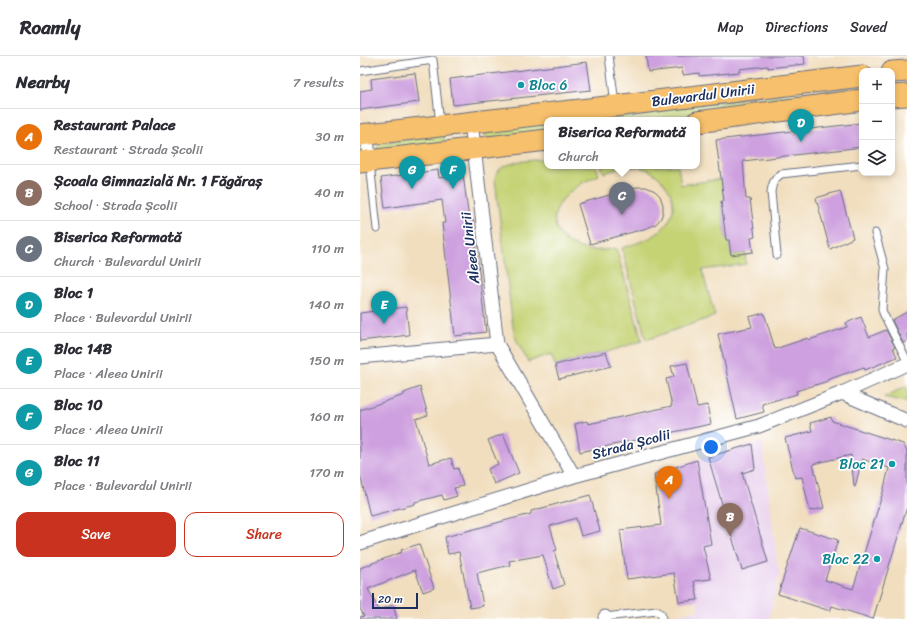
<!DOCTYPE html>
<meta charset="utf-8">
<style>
body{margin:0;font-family:Sriracha,sans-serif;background:#f2f2f3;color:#2b2b33}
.controls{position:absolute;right:12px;top:12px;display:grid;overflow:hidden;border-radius:8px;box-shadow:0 2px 6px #0003}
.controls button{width:36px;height:36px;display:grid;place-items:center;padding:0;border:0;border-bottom:1px solid #e1e1e2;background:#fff;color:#2b2b33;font:20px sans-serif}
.scale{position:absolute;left:12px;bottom:10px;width:46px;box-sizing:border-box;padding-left:4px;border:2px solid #1b2f5e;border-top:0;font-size:11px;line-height:14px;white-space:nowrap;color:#1b2f5e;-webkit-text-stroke:3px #fff;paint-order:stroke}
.you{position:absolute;left:351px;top:391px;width:14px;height:14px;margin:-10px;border:3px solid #fff;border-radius:50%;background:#1a73e8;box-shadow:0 0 0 6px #1a73e833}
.badge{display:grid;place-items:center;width:26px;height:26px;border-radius:50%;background:#c8321e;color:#fff;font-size:13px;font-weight:700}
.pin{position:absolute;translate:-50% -33px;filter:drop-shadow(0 1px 2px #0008)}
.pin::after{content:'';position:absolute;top:21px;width:14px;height:12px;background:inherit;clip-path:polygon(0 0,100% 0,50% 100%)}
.popup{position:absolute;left:184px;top:61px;width:156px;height:52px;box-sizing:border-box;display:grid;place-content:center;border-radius:8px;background:#fff;filter:drop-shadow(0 1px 3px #0005);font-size:13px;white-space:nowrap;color:#7c7c81}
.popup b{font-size:15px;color:#2b2b33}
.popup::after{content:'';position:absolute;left:50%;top:100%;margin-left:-8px;border:8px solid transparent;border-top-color:#fff}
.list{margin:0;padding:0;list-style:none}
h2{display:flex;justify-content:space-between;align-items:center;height:52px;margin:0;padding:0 16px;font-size:17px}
h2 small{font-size:13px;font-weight:400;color:#7c7c81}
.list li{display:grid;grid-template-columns:26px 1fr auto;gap:12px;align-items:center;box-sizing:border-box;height:56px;padding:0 16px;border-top:1px solid #e1e1e2}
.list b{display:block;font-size:15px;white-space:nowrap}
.list p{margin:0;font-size:13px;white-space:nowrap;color:#7c7c81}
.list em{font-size:13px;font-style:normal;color:#7c7c81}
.actions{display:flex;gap:8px;padding:12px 16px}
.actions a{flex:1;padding:9px 0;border:1px solid #c8321e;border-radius:12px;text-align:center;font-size:14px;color:#c8321e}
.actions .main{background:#c8321e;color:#fff}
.icon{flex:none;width:22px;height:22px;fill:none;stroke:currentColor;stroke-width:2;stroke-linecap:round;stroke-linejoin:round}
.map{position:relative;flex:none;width:547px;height:563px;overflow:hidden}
header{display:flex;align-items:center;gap:24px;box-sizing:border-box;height:56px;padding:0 20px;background:#fff;border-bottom:1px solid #e1e1e2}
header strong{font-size:19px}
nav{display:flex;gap:22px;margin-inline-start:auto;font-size:14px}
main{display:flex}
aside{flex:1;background:#fff}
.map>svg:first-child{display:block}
.built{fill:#e9d1ed}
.green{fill:#c5d375;stroke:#70816a}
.building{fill:#cea0df}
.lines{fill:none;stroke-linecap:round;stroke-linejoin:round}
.service-casing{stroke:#666c80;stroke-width:9}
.minor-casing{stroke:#666c80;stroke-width:15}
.primary-casing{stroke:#666c80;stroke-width:23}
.service{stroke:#fff;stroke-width:7}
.minor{stroke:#fff;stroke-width:13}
.primary{stroke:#f7c06c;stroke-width:21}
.culture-dot{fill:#0f9aa8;stroke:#fff;stroke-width:1.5}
.labels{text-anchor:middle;stroke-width:3.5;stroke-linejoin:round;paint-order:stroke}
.culture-label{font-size:14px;fill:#0d838f;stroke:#fff;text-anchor:end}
.street-label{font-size:14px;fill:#1b2f5e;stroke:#fff}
</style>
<header>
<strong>Roamly</strong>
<nav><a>Map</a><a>Directions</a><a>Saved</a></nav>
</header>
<main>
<aside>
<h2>Nearby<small>7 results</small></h2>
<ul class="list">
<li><span class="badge" style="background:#e8710a">A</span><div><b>Restaurant Palace</b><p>Restaurant · Strada Școlii</p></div><em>30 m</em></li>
<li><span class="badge" style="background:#8d6e63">B</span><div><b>Școala Gimnazială Nr. 1 Făgăraș</b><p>School · Strada Școlii</p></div><em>40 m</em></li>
<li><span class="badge" style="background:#6b7280">C</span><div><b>Biserica Reformată</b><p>Church · Bulevardul Unirii</p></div><em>110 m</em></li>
<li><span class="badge" style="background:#0f9aa8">D</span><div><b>Bloc 1</b><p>Place · Bulevardul Unirii</p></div><em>140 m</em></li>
<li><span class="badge" style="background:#0f9aa8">E</span><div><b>Bloc 14B</b><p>Place · Aleea Unirii</p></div><em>150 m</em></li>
<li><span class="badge" style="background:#0f9aa8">F</span><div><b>Bloc 10</b><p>Place · Aleea Unirii</p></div><em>160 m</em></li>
<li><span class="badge" style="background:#0f9aa8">G</span><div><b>Bloc 11</b><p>Place · Bulevardul Unirii</p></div><em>170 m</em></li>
</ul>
<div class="actions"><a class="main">Save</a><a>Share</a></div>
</aside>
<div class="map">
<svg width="547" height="563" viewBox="0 0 547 563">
<rect width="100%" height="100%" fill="#fff"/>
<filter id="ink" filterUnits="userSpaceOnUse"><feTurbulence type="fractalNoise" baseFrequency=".025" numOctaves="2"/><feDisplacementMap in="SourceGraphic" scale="8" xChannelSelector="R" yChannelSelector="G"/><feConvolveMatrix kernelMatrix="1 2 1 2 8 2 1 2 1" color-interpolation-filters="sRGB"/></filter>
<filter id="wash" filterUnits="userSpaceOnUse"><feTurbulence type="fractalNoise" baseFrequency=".012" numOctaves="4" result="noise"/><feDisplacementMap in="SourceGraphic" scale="16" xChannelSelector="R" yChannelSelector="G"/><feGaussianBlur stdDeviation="0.9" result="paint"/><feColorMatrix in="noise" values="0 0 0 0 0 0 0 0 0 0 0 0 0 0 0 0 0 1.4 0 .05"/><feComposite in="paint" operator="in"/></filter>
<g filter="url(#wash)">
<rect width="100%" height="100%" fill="#f1debe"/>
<path class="built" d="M402,386L417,505L420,517L416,530L409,563H320L319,557L339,555L315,410Z"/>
<path class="green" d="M502,30L466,35L442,45L287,64H201Z
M187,66V76L128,83L125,78L126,74Z
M84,78L85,88L20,95C17,92 17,90 19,87Z
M187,103V110H236L239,119C225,125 210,133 201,146C184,169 204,190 228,194C238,195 246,194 256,192L282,285L246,296L195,309L191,298L168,306L155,281L152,264L135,123C136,104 172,105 187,103Z
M241,110H318L321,129L361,123L365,144L361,145L366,184H369L371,199L385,197L386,208L342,214L355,260L286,284L262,192C276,187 295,183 305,170C310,164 314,156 313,148C311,130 294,112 277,111C266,110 254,114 244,117Z
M547,330V346L524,341Z"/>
<g id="blocks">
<path class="building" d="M286,0H444L445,8L408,12V10L379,13L380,16L339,20V17L323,19L322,12L288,16Z
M227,6L231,34L93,49L90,23Z
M55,17L59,46L0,54V35L12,33L11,23Z
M502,67V91L383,105L386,143H390L395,181L391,182L393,196L371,199L369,184H366L361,145H364L356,84Z
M78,114L79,122L103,118L109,164H113L126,276L95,280L82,167H85L82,144L25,152L21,122Z
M277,131H286L295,135L300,140L303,149V156L301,162L296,168L287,172L230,188L218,148Z
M480,135L493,182L470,193L456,142Z
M46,251L49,279L0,285V257Z
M547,256V285L543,287L532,264Z
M404,257L415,293L448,282L449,284L487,271L486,267L501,261L509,281L526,274L535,291L533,292L537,301L505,314L504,311L467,324L468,325L436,335L437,338L402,348L404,356L377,363L358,278L392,271L389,261Z
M246,296L251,310L199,323L195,309Z
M327,307L337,351L347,349L351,368L220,396L215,368L227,365L228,368L312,350L306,323L314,321L311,310Z
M60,331L68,359L56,363L69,408L91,402L94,413L98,412L103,430L94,432L97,440L84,444L82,439L55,446V448L10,460L0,418V354L44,339V337Z
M471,361L472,365L543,388L547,395V451L513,563L472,550L470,555L418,538L440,472L478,484L465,524L493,533L523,436L529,412L502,403L495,431L494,430L491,399L453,408L464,452L450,455L442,421L435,422L425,382L452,375L450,367Z
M143,378L159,417L134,428L128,413L138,408L128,384Z
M392,388L395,413L382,417L408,506L382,514L348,401Z
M337,404L351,488L343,490L351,523L334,525L338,544L319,546L314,517L267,523L260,474L301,469L294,418Z
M230,439L240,475L221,480L216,462L190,470L197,494L194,495L204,529L193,533L183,499L149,505L150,509L117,517L123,550L110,552L99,496L88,498L85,481L151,463L171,458V455Z
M59,488L74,532L63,536L55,514L8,533L19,554L33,549L37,563H0V561L4,560L0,553V512L42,496L41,494Z"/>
</g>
</g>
<g filter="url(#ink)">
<use href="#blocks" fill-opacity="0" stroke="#666c80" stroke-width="1"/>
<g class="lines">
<defs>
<path id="service" d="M249,0L255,48
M0,15L73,4L80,68
M10,107L17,173
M515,177L525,213L522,253L523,257L547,305
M417,199L411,136C412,128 414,123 421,118L502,109
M245,561L297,555L301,558L302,563"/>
<path id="minor" d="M111,66L137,288L214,420
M6,78L10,105
M0,301L137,288
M482,337L547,365
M0,487L40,474L214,420L399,370L482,337L547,308
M245,561V563"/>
<path id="primary" d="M532,16L547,15
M532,40L547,39
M337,66L502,44
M0,79L255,50L502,20
M0,106L187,84"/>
</defs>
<use href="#service" class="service-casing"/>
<use href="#minor" class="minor-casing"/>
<use href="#primary" class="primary-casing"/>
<use href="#service" class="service"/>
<use href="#minor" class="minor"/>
<use href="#primary" class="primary"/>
</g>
</g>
<g class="culture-dot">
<circle cx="161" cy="29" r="4"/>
<circle cx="532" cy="408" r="4"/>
<circle cx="517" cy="503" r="4"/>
</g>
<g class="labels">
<g class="culture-label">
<text x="169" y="34" text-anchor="start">Bloc 6</text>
<text x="524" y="413">Bloc 21</text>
<text x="509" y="508">Bloc 22</text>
</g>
<g class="street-label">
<text transform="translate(343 39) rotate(-7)" y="5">Bulevardul Unirii</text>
<text transform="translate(110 192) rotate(-97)" y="5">Aleea Unirii</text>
<text transform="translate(271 388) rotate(-15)" y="5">Strada Școlii</text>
</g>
</g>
</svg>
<div class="controls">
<button>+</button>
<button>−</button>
<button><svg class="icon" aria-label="layers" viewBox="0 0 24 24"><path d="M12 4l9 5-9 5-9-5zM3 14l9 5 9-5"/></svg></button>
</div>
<div class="scale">20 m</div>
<div class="you"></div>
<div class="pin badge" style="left:309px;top:443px;background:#e8710a">A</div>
<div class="pin badge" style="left:370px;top:480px;background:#8d6e63">B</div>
<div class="pin badge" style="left:262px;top:159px;background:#6b7280">C</div>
<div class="popup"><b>Biserica Reformată</b>Church</div>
<div class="pin badge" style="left:441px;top:86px;background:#0f9aa8">D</div>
<div class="pin badge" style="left:24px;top:268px;background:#0f9aa8">E</div>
<div class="pin badge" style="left:93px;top:133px;background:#0f9aa8">F</div>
<div class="pin badge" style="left:52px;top:133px;background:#0f9aa8">G</div>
</div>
</main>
